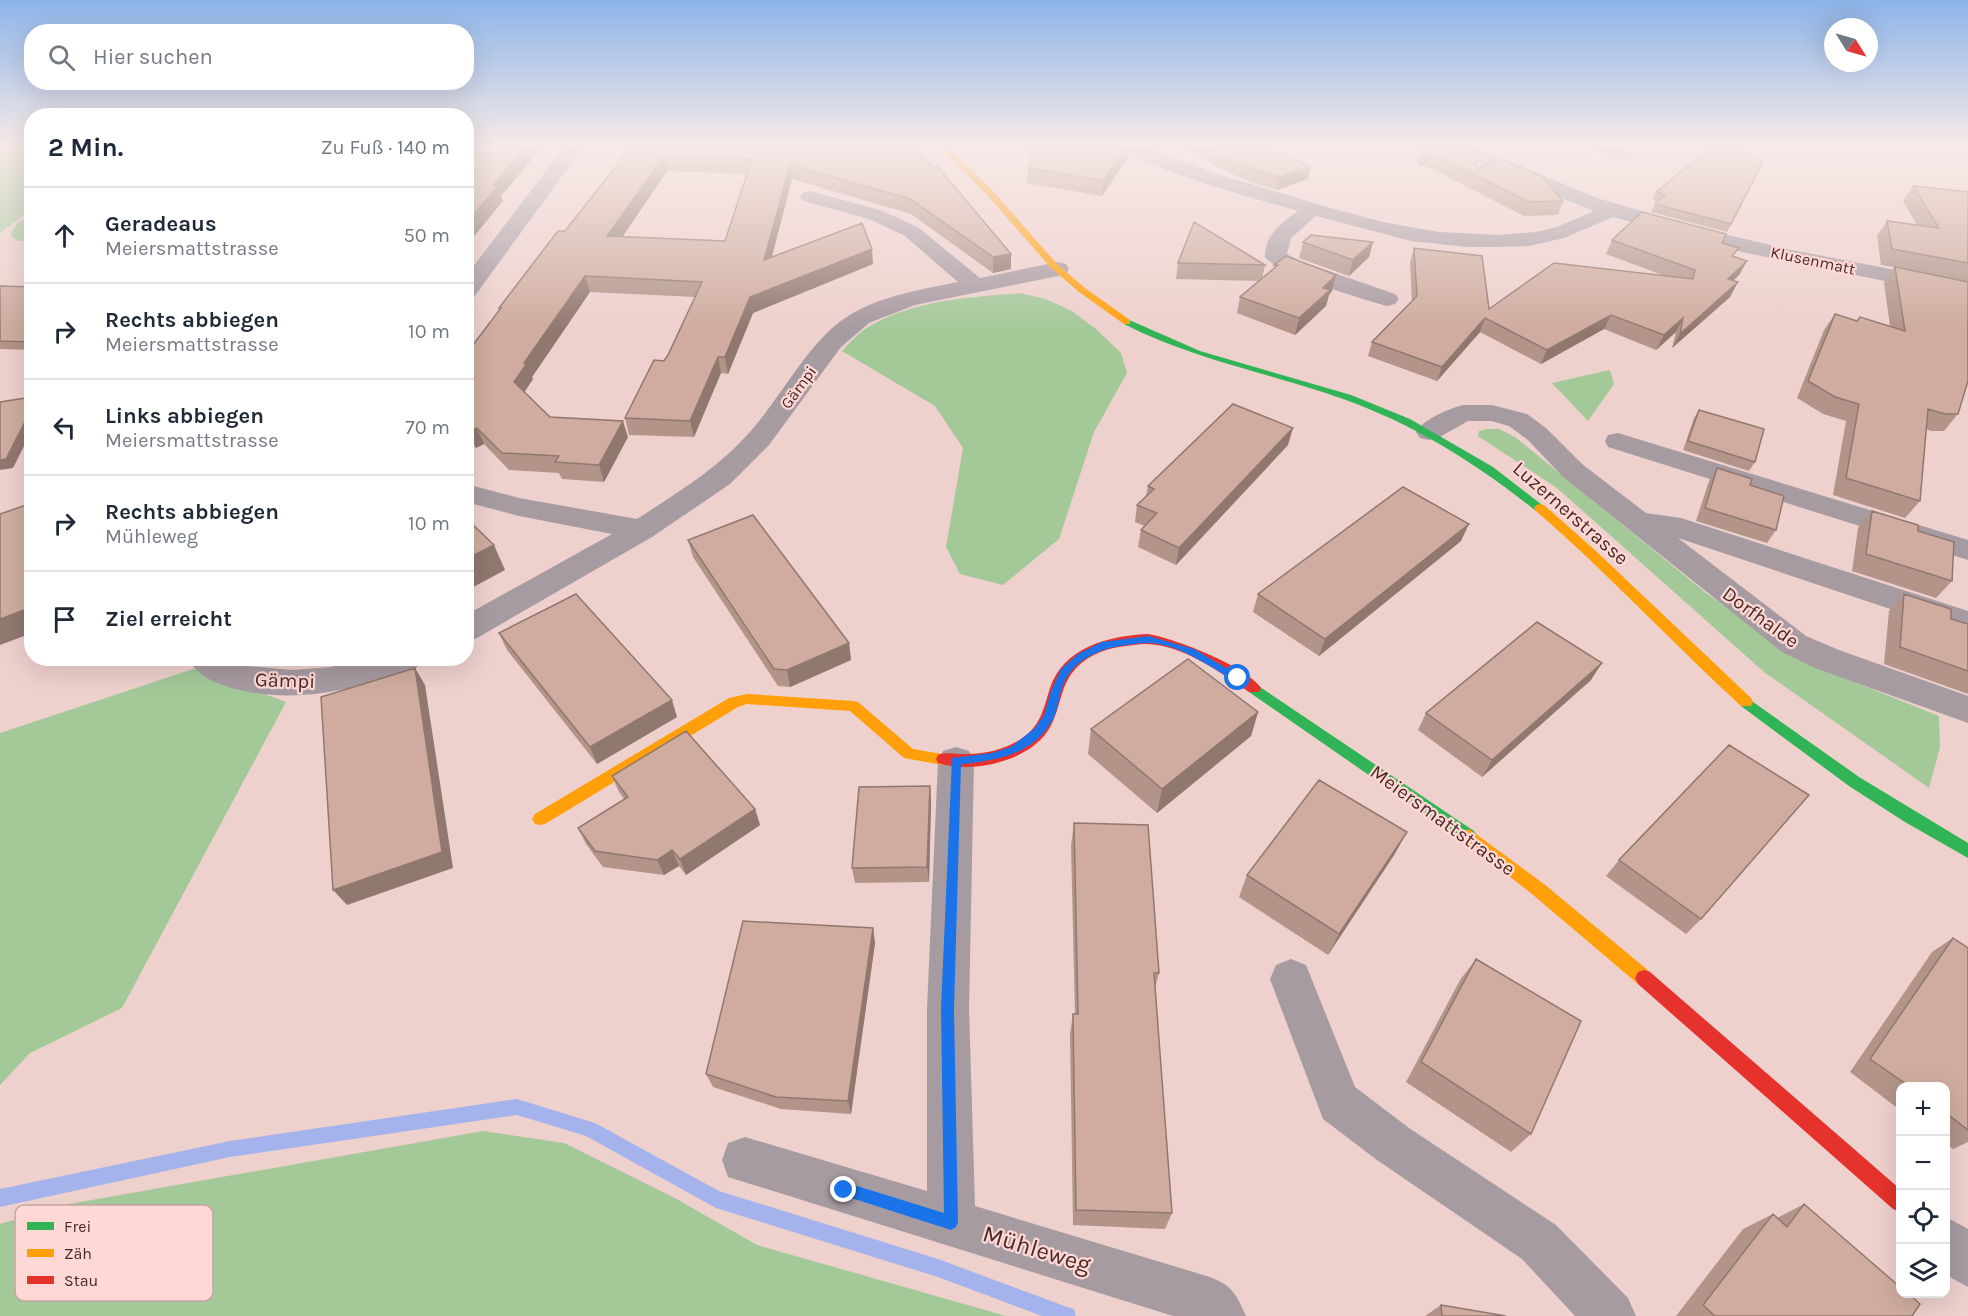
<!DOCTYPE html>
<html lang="de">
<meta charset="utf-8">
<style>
body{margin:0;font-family:Karla,sans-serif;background:#f6f6f7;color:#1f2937}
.controls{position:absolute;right:18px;bottom:18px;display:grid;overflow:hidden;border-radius:12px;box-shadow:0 6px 24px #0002}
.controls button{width:54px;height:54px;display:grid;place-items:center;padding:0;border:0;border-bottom:2px solid #e0e1e3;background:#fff;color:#1f2937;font:30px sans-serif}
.compass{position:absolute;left:1824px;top:18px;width:54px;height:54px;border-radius:50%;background:#fff;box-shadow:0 6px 24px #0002;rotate:127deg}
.stop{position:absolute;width:18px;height:18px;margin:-14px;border:4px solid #1a73e8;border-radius:50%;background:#fff}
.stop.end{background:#1a73e8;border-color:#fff;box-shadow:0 2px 6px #0008}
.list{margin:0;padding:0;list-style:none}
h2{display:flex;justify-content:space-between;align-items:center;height:78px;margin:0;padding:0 24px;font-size:26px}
h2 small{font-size:20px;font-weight:400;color:#747a83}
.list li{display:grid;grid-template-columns:39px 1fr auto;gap:18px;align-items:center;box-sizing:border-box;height:96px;padding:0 24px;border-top:2px solid #e0e1e3}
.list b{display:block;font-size:22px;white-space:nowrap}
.list p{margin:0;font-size:20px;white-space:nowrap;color:#747a83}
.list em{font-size:20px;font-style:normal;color:#747a83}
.icon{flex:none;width:33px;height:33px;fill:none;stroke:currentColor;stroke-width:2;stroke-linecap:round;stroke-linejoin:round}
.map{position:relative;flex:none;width:1968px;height:1316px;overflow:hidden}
.search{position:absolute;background:#fff;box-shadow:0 6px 24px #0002;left:24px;top:24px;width:450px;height:66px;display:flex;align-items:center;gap:15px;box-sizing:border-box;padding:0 21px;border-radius:24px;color:#747a83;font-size:22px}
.panel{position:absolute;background:#fff;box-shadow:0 6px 24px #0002;left:24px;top:108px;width:450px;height:558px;border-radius:24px}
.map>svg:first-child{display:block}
.green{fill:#a3c999}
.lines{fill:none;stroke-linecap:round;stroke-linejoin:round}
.stream{fill:#a4b3eb;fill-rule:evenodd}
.street{fill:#a79ba2;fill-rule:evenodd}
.fast{fill:#30b455;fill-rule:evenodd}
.slow{fill:#ff9f0a;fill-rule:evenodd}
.jam{fill:#e5322d;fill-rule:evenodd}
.wall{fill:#b29489;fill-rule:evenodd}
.shaded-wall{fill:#91786f}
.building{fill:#cfac9f;stroke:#91786f;stroke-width:1.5;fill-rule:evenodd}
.route{fill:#1a73e8}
.labels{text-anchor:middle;stroke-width:4.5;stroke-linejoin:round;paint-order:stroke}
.far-street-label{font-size:16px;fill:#4b2925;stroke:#fdd8d4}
.street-label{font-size:20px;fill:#4b2925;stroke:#fdd8d4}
.near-street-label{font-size:24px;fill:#4b2925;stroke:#fdd8d4}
.key{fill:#fdd8d4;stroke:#c8a4a0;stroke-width:1.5}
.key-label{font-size:16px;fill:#4b2925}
</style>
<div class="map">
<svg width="1968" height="1316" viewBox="0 0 1968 1316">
<rect width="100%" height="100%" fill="#eed0cd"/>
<path class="green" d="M0,146H31L32,208L0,233Z
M31,215V241H19L12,237L11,233L17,224Z
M1020,293L1046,299L1072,311L1097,330L1121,353L1127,373L1094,432L1059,539L1003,585L960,574L946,547L963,448L935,406L842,351C850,343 859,332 870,326C914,300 969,297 1020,293Z
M1610,370L1614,384L1588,421L1552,383Z
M1487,429H1499L1515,437L1706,593L1774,640L1817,667L1939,716L1940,747L1929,788L1764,672L1557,488L1478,436L1479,431Z
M196,668L286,702L122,1008L30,1053L0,1085V733Z
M483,1131L564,1143L673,1197L757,1245L1006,1316H0V1224L69,1204Z"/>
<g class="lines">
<path class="stream" d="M517,1099L595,1123L719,1191L938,1259L1067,1307L1074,1309L1076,1316H1042L938,1277L716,1208L586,1136L517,1115L230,1157L0,1207V1189L230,1141Z"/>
<path class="street" d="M565,146H584L474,297L466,299V276Z
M1124,146H1147L1207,171L1334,209L1383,222L1439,232L1498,235L1536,232L1557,227L1594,211L1526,184L1451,150L1449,146H1473L1597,198L1703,229L1787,249L1968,284V298L1742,252L1613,217L1564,238L1529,246L1498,247H1468L1411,241L1316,216L1291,238L1287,254L1300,261L1395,294L1399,299L1395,304L1387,306C1365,300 1276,273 1265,257C1265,235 1281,223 1298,211C1266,201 1139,169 1124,146Z
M1591,146C1604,146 1622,143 1632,155L1629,159H1615L1593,150Z
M810,191L883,211L919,228L980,278L1058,262L1066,264L1069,269L1066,274L1058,276L915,305L869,323L841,347L769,445L730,484L652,537L477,638L466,642V615L612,534L519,516L466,502V484L519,498L637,519C677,493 717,469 749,433C782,397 810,337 853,313C885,295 923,289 958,282L905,236L869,219L803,201L800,197L803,193Z
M1463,405H1492L1527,414L1546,428L1582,464L1646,513L1681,518L1968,611V635L1678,538L1806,636L1839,650L1968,696V723L1815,668L1782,652L1562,476L1528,440L1509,426L1491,421H1468L1438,438L1429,440L1420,438L1416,432C1424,419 1448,409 1463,405Z
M1618,433L1968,540V560L1608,447L1605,441L1608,435Z
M188,658H227L247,666L293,670L331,667L368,658H421L417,667C357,690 292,706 228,687C211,681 197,675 188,658Z
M956,747L969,751L974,761L969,1009L975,1206L1210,1277C1233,1286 1236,1294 1246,1316H1173L728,1177L722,1160L728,1143L745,1137L927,1191V1009L938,761L943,751Z
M1291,959L1306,965L1355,1087L1409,1128L1556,1225L1628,1298L1636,1316H1575L1522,1259L1377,1160L1323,1119L1270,979L1276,965Z
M1946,1217L1968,1229V1287L1946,1275Z"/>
<path class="fast" d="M1127,319L1200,351L1351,395L1410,419L1493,467L1546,508L1544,511H1536C1477,464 1414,424 1343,399C1270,373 1194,360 1124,324V320Z
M1254,683L1474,831L1477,836L1474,841L1469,843L1464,841L1249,692L1247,688L1249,684Z
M1746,697L1859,777L1968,843V858L1905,822L1849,786L1741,706L1739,702L1741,698Z"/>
<path class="slow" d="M938,146H946L993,191L1057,264L1085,288L1130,320V324H1124L1079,292L1051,268L987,195Z
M1540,504L1544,505L1597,552L1751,698L1753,702L1751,706H1741C1671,642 1607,572 1536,511L1534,508L1536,505Z
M747,694L853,701L858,702L913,749L948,755L950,759L948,763L943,765L904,758L850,711L747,704L738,707L545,824L540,825L535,824L532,819L535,814L729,698Z
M1469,829L1544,884L1650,972L1653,978L1650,984L1644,986L1638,984L1532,894L1464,841L1461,836L1464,831Z"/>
<path class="jam" d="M1147,634C1172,637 1248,667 1261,688L1259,692H1249C1220,672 1183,645 1146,644C1137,644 1128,646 1119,647C1101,650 1083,658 1072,673C1059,690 1060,714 1047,732C1026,762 971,774 938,763L936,759L938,755C945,752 953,754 960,754C983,755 1007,750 1025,736C1041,724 1044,707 1050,688C1064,647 1108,636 1147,634Z
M1644,970L1650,972L1900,1189V1212L1893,1209L1638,984L1635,978L1638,972Z"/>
</g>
<path class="wall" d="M621,146H913L1011,254V269L993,273L911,214L792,179L772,257L873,264L753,313L728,374L721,373L694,437L629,435L625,418L668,355L695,297L590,292L532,377L533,379L524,392L550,417L628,437L604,482L562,479L559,473L509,470L484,444L476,448L466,438V354L500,310L499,308L565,231L624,156ZM667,171L747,174L725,241L622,237Z
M1177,146H1267L1310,167L1308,179L1277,190L1240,178Z
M1420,147L1478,168L1563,201L1558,215L1524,216L1425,165L1419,167L1416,160Z
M1029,149L1130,154L1102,196L1027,183L1028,168L1031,164L1029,163Z
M1763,161L1727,232L1651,212L1655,204L1658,201L1652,200L1656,192Z
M1913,186L1968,192V381L1958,414L1944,431H1931L1926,429L1920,501L1905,518L1833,495L1846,421L1823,414L1797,398L1824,330L1835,314L1857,321L1890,326L1884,283L1894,267L1881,265L1877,236L1887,221L1917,225L1903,201Z
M1612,240L1722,243L1734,257L1747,261L1739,275L1733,281L1730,297L1672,348L1676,332L1656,350L1604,329L1541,364L1480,332L1437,381L1368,356L1372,342L1412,302L1410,262L1414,248L1489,309L1665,276L1606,254Z
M1303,242H1373L1369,257L1349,276L1299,258Z
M1178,263L1265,265L1262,279L1274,269V265L1336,275L1332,291L1329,295L1326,306L1295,335L1237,313L1240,297L1259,281L1176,279Z
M0,286L32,287V350L0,349Z
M1699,410L1755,462L1749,471L1683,450L1694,418Z
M1288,445L1176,565L1138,547L1141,530L1145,526L1135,522L1137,505L1146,496L1148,486Z
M1717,468L1750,485L1776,530L1767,543L1696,521L1709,481Z
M1872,511L1918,531L1952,581L1936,598L1852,571L1858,528Z
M688,540L849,643L851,660L790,687L778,686L693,557Z
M1461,541L1319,656L1253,612L1258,594Z
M1904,594L1951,619L1968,624V694L1884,664L1889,611Z
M499,633L677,717L597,764L507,650Z
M1591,680L1482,777L1418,730L1426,713Z
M1258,712L1251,736L1157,813L1088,754L1091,729Z
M612,776L755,809L760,825L686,875L679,866L664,875L603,867L586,844L578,828L625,800L619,792Z
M930,786L931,802L929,882L855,883L852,868Z
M1074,823L1159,973L1155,988L1172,1213L1165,1229L1073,1225L1070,1034L1073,1014H1075L1071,846Z
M1407,832L1394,855L1328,955L1239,897L1247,875Z
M1619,860L1701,919L1686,934L1606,876Z
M873,928L875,943L851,1114L781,1109L713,1087L706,1074Z
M1953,938L1968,948V1142L1953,1149L1946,1143V1086H1900V1110L1850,1072L1932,952Z
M1476,959L1531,1134L1511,1152L1406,1082L1460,980Z
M1804,1204L1912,1316H1676L1743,1229L1773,1214L1777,1218Z
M1441,1305L1506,1316H1425Z"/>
<path class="shaded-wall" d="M526,146H543L501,196L503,201L466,246V223L493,186Z
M1128,146H1131L1130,154L1102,196L1103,181Z
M1429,151L1425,165L1419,167L1423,153Z
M664,156L667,171L612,252L607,236Z
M790,165L792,179L767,275L764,260Z
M1310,167L1308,179L1277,190L1280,177Z
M1373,242L1369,257L1349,276L1353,260Z
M872,249L873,264L753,313L728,374L725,357L750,297Z
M1011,254V269L993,273V257Z
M1747,261L1739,275L1720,293L1728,279Z
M1336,275L1332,291L1329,295L1326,306L1295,335L1299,318L1323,288Z
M585,276L590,292L532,377L533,379L520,399L514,382L524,363Z
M1738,282L1730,297L1672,348L1680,334Z
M1611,315L1604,329L1541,364L1547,350Z
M1485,318L1480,332L1437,381L1442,367Z
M1683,318L1676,332L1656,350L1664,335Z
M718,357L721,373L694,437L690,421Z
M32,408V430L13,468L0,470V460Z
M623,421L628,437L604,482L599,465Z
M477,428L484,444L476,448L469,431Z
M1293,428L1288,445L1176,565L1179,548Z
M1469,524L1461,541L1319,656L1325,639Z
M494,545L505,570L466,591V559Z
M32,607V633L0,645V619Z
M849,643L851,660L790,687L787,670Z
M1602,663L1591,680L1482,777L1492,760Z
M415,668L425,685L453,868L347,905L333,890Z
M672,700L677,717L597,764L590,747Z
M1258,712L1251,736L1157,813L1162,789Z
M930,786L931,802L929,882L927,867Z
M755,809L760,825L686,875L680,859Z
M1407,832L1394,855L1328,955L1339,934Z
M672,850L679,866L664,875L657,860Z
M873,928L875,943L851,1114L848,1101Z"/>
<path class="building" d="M466,146H526L493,186H498L466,223Z
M632,146H913L934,168L938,167L1011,254L993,257L910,199L790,165L764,260L862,223L872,249L750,297L725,357H718L690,421L625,418L654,360L664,361L668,355L702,282L585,276L524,363H527L514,382L550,417L623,421L599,465L555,462L559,456L502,453L477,428L469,431L466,429V354L501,308H499L558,231H565ZM664,156L752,159L725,241L607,236Z
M1032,146H1128L1103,181L1028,168L1038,155L1029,149Z
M1202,146H1267L1310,167L1280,177L1242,166Z
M1420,146H1470L1478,168L1504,160L1544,178L1563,201L1529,202L1429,151L1423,153Z
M1713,146H1728L1763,161L1731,224L1655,204L1665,195L1656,192Z
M1913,186L1968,192V263L1892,249L1887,221L1939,228Z
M1642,212L1726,234L1722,243L1739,248L1732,256L1747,261L1728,279L1738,282L1680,334L1683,318L1664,335L1611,315L1547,350L1485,318L1442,367L1372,342L1417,296L1414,248L1482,256L1489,309L1554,263L1693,279L1695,270L1612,240Z
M1194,222L1265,265L1178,263Z
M1311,235L1373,242L1353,260L1303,242Z
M1286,256L1336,275L1323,288L1330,290L1299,318L1240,297L1278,265H1274Z
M1895,267L1968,282V381L1958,414H1945L1928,409L1920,501L1846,478L1859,404L1835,397L1808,381L1835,314L1857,321L1860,317L1905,331Z
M0,286L32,287V342L0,341Z
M32,397V408L6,459L0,460V402Z
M1233,404L1293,428L1179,548L1141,530L1157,513L1137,505L1154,489L1148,486Z
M1699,410L1764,429L1755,462L1688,441Z
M1717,468L1752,479L1750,485L1784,496L1776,530L1705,508Z
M1403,487L1469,524L1325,639L1258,594Z
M32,503V607L0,619V514Z
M1872,511L1918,525V531L1954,542L1952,581L1866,554Z
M753,515L849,643L787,670L774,669L688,540Z
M466,518L494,545L466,559Z
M576,594L672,700L590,747L499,633Z
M1904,594L1951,609V619L1968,624V671L1900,647Z
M1537,622L1602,663L1492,760L1426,713Z
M1188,659L1258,712L1162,789L1091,729Z
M415,668L442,852L333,890L321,697Z
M686,731L755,809L680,859L672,850L657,860L595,851L578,828L628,797L612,776Z
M1729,745L1809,795L1701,919L1619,860Z
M1319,780L1407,832L1339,934L1247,875Z
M930,786L927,867L852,868L859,787Z
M1074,823L1148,825L1159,973H1154L1172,1213L1076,1210L1073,1014H1078Z
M743,921L873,928L848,1101L776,1097L706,1074Z
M1953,938L1968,948V1130L1946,1113V1086H1909L1870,1059Z
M1476,959L1581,1021L1531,1134L1421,1062Z
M1804,1204L1900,1287V1293H1908L1920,1304L1912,1316H1715L1703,1305L1773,1214L1787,1227Z
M1441,1305L1506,1316H1442Z"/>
<linearGradient id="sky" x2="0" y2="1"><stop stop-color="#8db4e9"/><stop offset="0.44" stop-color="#f7eae8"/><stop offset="1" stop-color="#f7eae8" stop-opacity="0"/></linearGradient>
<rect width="1968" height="330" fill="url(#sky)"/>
<path class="route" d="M1148,636L1194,649L1243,678L1241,680H1234C1208,666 1178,643 1147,643C1138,643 1128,645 1120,646C1101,649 1080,658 1069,674C1059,687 1060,703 1054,717C1036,754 997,761 961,764L954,1009L958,1222L956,1227L951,1230L839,1194L837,1190L839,1185L844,1182L944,1213L941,1009L952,758L992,753L1011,747L1035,728L1044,715L1051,691L1061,669L1078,654L1102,642Z"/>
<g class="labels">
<g class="far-street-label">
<text transform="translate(1813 260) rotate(12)" y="6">Klusenmatt</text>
<text transform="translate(798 387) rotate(-54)" y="6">Gämpi</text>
</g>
<g class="street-label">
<text transform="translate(1571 513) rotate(41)" y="7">Luzernerstrasse</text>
<text transform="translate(1761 617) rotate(36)" y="7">Dorfhalde</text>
<text transform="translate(285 680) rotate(2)" y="7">Gämpi</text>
<text transform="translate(1443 820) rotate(36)" y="7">Meiersmattstrasse</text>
</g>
<g class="near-street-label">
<text transform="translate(1037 1249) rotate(17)" y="8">Mühleweg</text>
</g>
</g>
<rect x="15" y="1205" width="198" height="96" rx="9" class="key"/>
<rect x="27" y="1222" width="27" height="8" fill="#30b455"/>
<rect x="27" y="1249" width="27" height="8" fill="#ff9f0a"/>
<rect x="27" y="1276" width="27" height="8" fill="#e5322d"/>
<g class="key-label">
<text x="64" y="1232">Frei</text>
<text x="64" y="1259">Zäh</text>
<text x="64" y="1286">Stau</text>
</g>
</svg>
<div class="controls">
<button>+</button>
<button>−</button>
<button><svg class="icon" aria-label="locate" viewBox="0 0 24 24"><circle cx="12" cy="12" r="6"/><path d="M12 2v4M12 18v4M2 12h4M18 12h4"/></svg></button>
<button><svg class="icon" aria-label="layers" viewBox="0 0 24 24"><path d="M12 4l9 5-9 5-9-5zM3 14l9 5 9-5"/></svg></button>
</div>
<svg class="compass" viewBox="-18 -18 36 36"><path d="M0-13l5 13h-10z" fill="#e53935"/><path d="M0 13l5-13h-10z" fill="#747a83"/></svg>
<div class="stop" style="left:1238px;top:678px"></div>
<div class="stop end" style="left:844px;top:1190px"></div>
<div class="search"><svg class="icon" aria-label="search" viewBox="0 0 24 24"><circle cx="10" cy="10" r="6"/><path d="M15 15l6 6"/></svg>Hier suchen</div>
<section class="panel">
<h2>2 Min.<small>Zu Fuß · 140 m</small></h2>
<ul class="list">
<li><svg class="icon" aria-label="ahead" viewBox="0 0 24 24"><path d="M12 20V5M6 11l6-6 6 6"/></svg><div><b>Geradeaus</b><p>Meiersmattstrasse</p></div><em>50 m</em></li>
<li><svg class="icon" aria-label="right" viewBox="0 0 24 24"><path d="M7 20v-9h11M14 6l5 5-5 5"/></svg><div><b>Rechts abbiegen</b><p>Meiersmattstrasse</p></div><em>10 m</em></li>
<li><svg class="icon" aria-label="left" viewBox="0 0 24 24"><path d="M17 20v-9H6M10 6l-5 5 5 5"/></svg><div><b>Links abbiegen</b><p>Meiersmattstrasse</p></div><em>70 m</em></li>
<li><svg class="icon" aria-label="right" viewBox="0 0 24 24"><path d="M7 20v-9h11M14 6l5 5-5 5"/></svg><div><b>Rechts abbiegen</b><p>Mühleweg</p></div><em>10 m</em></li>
<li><svg class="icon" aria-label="arrive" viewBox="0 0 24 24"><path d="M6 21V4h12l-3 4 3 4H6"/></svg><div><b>Ziel erreicht</b></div></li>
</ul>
</section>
</div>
